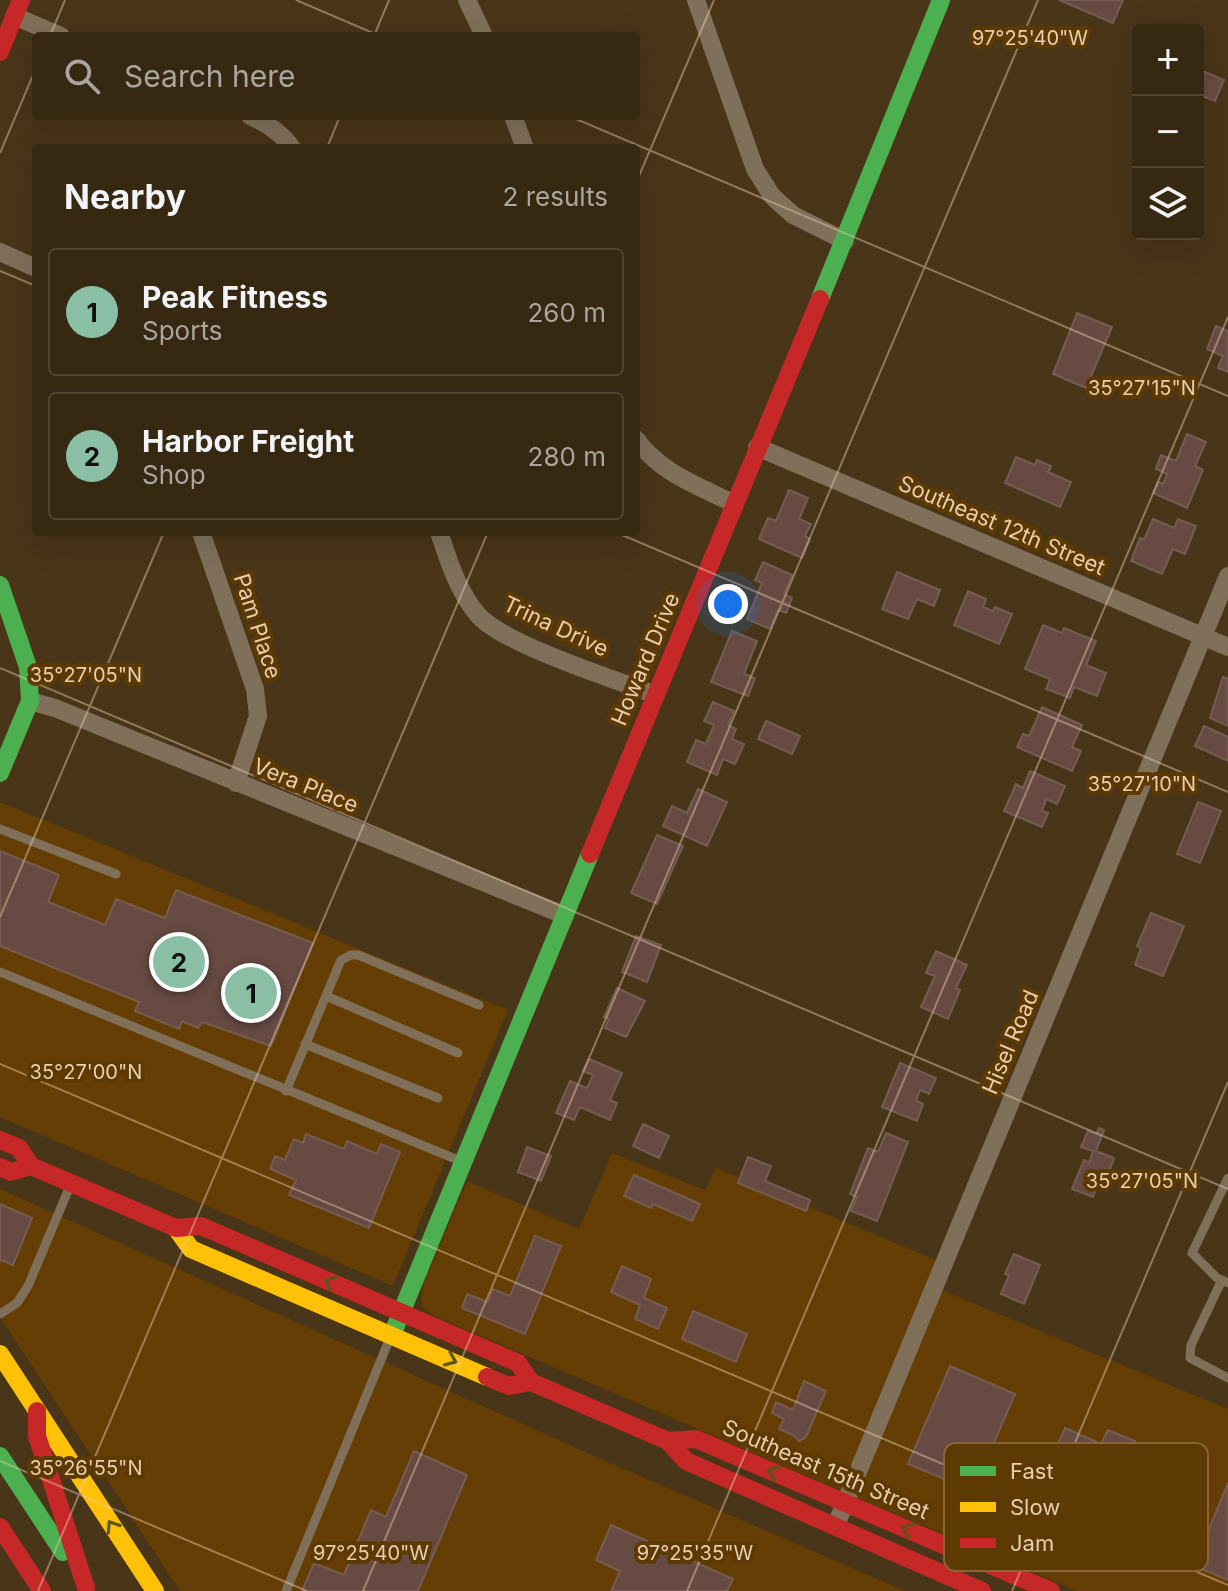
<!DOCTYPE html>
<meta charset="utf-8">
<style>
body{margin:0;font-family:Inter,sans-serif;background:#3e301b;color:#f1f3f6}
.controls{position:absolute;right:24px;top:24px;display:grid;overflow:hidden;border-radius:8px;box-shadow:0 8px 32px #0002}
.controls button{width:72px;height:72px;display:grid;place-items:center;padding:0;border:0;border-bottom:2px solid #514432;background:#372812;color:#f1f3f6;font:40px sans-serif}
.you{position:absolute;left:728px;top:604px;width:28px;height:28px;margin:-20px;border:6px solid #fff;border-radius:50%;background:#1a73e8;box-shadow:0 0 0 12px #1a73e833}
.badge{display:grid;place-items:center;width:52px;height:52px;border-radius:50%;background:#8abfa5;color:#111;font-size:26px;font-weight:700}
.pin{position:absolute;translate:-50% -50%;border:4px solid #fff;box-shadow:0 2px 8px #0006}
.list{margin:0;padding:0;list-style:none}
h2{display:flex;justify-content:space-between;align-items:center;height:104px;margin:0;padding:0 32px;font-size:34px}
h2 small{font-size:26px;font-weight:400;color:#aaa69f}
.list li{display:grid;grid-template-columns:52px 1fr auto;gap:24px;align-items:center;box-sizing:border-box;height:128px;margin:0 16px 16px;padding:0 16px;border:2px solid #514432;border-radius:8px}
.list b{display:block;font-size:30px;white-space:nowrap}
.list p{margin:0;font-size:26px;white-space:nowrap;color:#aaa69f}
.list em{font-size:26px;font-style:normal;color:#aaa69f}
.icon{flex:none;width:44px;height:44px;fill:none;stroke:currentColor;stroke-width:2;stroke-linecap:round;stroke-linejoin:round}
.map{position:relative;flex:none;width:1228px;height:1591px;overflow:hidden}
.search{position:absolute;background:#372812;box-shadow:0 8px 32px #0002;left:32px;top:32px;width:608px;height:88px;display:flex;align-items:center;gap:20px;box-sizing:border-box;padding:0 28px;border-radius:8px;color:#aaa69f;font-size:30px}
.panel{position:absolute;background:#372812;box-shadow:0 8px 32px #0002;left:32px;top:144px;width:608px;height:392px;border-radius:8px}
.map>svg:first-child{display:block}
.built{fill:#643e04}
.building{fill:#674b42;stroke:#765d53;stroke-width:2}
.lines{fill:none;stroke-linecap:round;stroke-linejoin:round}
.lane{stroke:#80705a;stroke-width:9}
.street{stroke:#80705a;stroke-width:18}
.fast{stroke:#4caf50;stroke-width:18}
.slow{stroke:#ffc107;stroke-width:18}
.jam{stroke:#c62828;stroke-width:18}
.oneway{stroke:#595617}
.ticks{fill:none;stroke:#e8cdaf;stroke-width:2;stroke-opacity:0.45}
.labels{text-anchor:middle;stroke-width:8;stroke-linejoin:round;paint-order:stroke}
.street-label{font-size:22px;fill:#e8cdaf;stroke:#5d3904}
.key{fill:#5d3904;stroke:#876537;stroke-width:2}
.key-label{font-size:22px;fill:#e8cdaf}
.ticks-label{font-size:20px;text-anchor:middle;fill:#e8cdaf;stroke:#5d3904;stroke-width:8;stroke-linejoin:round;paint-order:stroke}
</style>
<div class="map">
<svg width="1228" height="1591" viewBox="0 0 1228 1591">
<rect width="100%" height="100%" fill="#493518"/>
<path class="built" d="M0,802L508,1010L393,1286L0,1117Z
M612,1153L705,1190L716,1168L936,1260L927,1284L1228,1409V1591H1076L434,1316L422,1307L421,1296L425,1280L467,1181L579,1229Z
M0,1189L592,1455L905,1591H180L0,1317Z"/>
<path class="building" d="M1059,0H1123L1113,23Z
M1198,69L1224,80L1215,101L1198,94Z
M1077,313L1112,327L1086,388L1053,374Z
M1216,326L1228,331V372L1218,368L1223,356L1207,349Z
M1187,434L1206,442L1195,466L1203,470L1187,508L1153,493L1158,482L1163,484L1167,474L1156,469L1161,455L1176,461Z
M1016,457L1035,465L1037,460L1051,466L1048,472L1071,482L1060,507L1005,483Z
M789,490L808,498L799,519L811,524L805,536L810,539L802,558L759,539L768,518L776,521Z
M1153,519L1174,528L1178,519L1196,526L1185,554L1173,549L1162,574L1131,561L1140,538L1144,540Z
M763,562L792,575L784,594L792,598L786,613L778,610L770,629L747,619L762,583L755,580Z
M897,572L940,590L934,606L917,599L908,619L882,609Z
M968,591L986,599L983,607L993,611L995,607L1012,614L999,644L954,625Z
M1043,625L1062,633L1064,628L1096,641L1086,665L1106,673L1097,696L1074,687L1070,698L1046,689L1050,679L1025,669Z
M732,631L757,641L744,674L755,678L748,696L711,682Z
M1223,677L1228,679V726L1210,718Z
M713,702L734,711L728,725L736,729L732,739L744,744L735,764L723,759L717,775L687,762L696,740L706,744L714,725L704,721Z
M1042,707L1082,725L1072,747L1081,751L1072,771L1017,747L1023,734L1029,736Z
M766,721L800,736L792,754L758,739Z
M1204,726L1228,737V761L1195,746Z
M1030,771L1065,786L1057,804L1046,799L1042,811L1048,813L1042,827L1004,811L1016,784L1023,788Z
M698,789L727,802L707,846L663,826L672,806L687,813Z
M1198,802L1221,811L1200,863L1177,854Z
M657,835L683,846L657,904L631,893Z
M0,851L59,875L48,902L105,925L116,899L165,918L176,890L313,943L271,1046L202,1022L198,1028L182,1021L179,1029L135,1011L139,1002L0,946Z
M1151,913L1184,926L1163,976L1135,965L1141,948L1137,946Z
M636,936L661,945L647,982L622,972Z
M936,951L967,965L956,988L960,990L948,1019L921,1007L935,976L926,973Z
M617,988L645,1001L626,1037L605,1028L609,1019L604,1017Z
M589,1059L622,1073L610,1100L617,1103L610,1120L580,1107L574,1120L556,1113L570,1081L587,1088L593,1075L583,1071Z
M900,1063L936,1078L929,1094L920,1090L916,1101L923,1104L917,1121L882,1107Z
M643,1124L669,1136L659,1158L633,1146Z
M1099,1128L1104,1130L1096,1151L1114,1158L1106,1181L1100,1178L1093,1197L1072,1189L1084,1160L1089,1163L1093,1151L1081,1147L1088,1131L1096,1134Z
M886,1133L908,1142L877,1221L851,1211L857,1197L850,1194L868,1148L878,1152Z
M306,1134L344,1149L347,1141L377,1154L381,1144L400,1152L369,1228L289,1195L296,1180L270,1169L275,1156L285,1160L294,1139L303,1143Z
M527,1147L551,1156L541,1181L518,1172Z
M748,1157L771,1166L765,1181L810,1200L806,1211L738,1183Z
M634,1175L700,1204L692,1221L653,1204L651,1208L624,1196Z
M0,1204L32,1218L13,1265L0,1260Z
M535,1236L561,1246L525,1334L462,1308L467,1294L488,1302L493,1289L510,1296Z
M1014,1254L1040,1265L1024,1304L1001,1294L1009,1276L1005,1274Z
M622,1266L651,1279L644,1298L667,1308L658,1329L635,1319L640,1305L611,1292Z
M693,1311L747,1334L736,1362L682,1339Z
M950,1366L1015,1394L973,1491L908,1464Z
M804,1381L826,1391L806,1437L799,1441L793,1435L779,1429L784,1419L772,1413L776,1402L793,1410Z
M1065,1428L1101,1444L1108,1430L1135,1441L1086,1554L1022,1526Z
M414,1451L467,1475L418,1591H302L314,1563L344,1575L371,1510L386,1517Z
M1228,1483V1580L1194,1566Z
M611,1525L733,1579L727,1591H611L620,1571L596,1560Z"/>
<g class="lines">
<path class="lane" d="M0,829L116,874
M0,972L463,1162
M326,996L458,1053
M305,1044L438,1098
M286,1091L341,960L351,955H358L479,1005
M1228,1178L1192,1253L1217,1278L1228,1283
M1222,1280L1191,1345L1190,1358L1228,1378
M0,1314L17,1303L28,1286L70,1186
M286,1591L390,1338"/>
<path class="street" d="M467,0L484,36
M696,0L755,169L772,196L793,215L845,241
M14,16L61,36
M250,116C266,123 282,133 292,148
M513,116L525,148
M0,252L36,268
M636,439C660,473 698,486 735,504
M757,447L1228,647
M201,532L255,689L258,716L236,783
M439,532C448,559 458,592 478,615C503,644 616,680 656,695
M30,701L55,708L564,915
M836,1525L1228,576"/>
<path class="fast" d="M820,299L941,0
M0,585L28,667L30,701L0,773
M392,1335L590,854
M0,1456L63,1552"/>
<path class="slow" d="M176,1228L191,1249L487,1377
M0,1354L155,1591"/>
<path class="jam" d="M0,52L21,0
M590,854L820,299
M0,1140L19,1148L31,1166L176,1228L201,1226L518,1363L531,1382
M0,1167L11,1172L31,1166
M487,1377L509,1386L531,1382L668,1441L686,1461L982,1591
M37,1411V1436L86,1588
M668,1441L696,1439L1051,1591
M0,1527L42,1591"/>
</g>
<defs><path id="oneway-chevron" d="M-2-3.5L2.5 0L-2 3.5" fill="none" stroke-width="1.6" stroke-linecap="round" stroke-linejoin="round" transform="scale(2)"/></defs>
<g class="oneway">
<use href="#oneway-chevron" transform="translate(330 1282) rotate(-157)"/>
<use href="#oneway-chevron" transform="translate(451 1360) rotate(23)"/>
<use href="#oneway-chevron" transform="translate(773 1472) rotate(-157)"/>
<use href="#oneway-chevron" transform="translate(112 1526) rotate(-123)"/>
<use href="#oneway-chevron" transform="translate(907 1529) rotate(-156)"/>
</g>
<path class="ticks" d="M296,0L380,36M50,36L65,0M374,36L389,0M569,116L1228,396M327,148L340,116M0,153L36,68M636,183L714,0M0,271L36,286M615,532L1228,792M0,668L1228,1189M0,917L164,532M0,1064L1228,1585M0,1461L307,1591M38,1591L488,532M363,1591L1038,0M687,1591L1228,317M1012,1591L1228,1082"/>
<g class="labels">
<g class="street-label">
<text transform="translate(1002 525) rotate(23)" y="8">Southeast 12th Street</text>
<text transform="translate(258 626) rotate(72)" y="8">Pam Place</text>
<text transform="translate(556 626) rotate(25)" y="8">Trina Drive</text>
<text transform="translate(645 659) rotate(-67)" y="8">Howard Drive</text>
<text transform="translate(306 785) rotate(22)" y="8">Vera Place</text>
<text transform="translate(1010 1042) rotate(-67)" y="8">Hisel Road</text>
<text transform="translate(826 1469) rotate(23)" y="8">Southeast 15th Street</text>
</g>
</g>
<rect x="944" y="1443" width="264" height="128" rx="12" class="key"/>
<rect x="960" y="1466" width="36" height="10" fill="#4caf50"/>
<rect x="960" y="1502" width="36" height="10" fill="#ffc107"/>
<rect x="960" y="1538" width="36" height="10" fill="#c62828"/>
<g class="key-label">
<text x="1010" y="1479">Fast</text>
<text x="1010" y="1515">Slow</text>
<text x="1010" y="1551">Jam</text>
</g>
<g class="ticks-label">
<text x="1030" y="45">97°25'40"W</text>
<text x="1142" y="395">35°27'15"N</text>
<text x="86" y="682">35°27'05"N</text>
<text x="1142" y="791">35°27'10"N</text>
<text x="86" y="1079">35°27'00"N</text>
<text x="1142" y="1188">35°27'05"N</text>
<text x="86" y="1475">35°26'55"N</text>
<text x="371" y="1560">97°25'40"W</text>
<text x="695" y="1560">97°25'35"W</text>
</g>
</svg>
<div class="controls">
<button>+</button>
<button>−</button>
<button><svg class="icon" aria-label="layers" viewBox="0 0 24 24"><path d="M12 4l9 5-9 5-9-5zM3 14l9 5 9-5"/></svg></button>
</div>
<div class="you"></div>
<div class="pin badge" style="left:251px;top:993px">1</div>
<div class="pin badge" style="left:179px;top:962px">2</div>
<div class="search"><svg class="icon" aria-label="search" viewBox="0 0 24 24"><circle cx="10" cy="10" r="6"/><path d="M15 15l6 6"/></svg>Search here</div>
<section class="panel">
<h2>Nearby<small>2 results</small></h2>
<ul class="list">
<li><span class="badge">1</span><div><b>Peak Fitness</b><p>Sports</p></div><em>260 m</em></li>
<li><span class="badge">2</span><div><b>Harbor Freight</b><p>Shop</p></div><em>280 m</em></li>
</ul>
</section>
</div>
